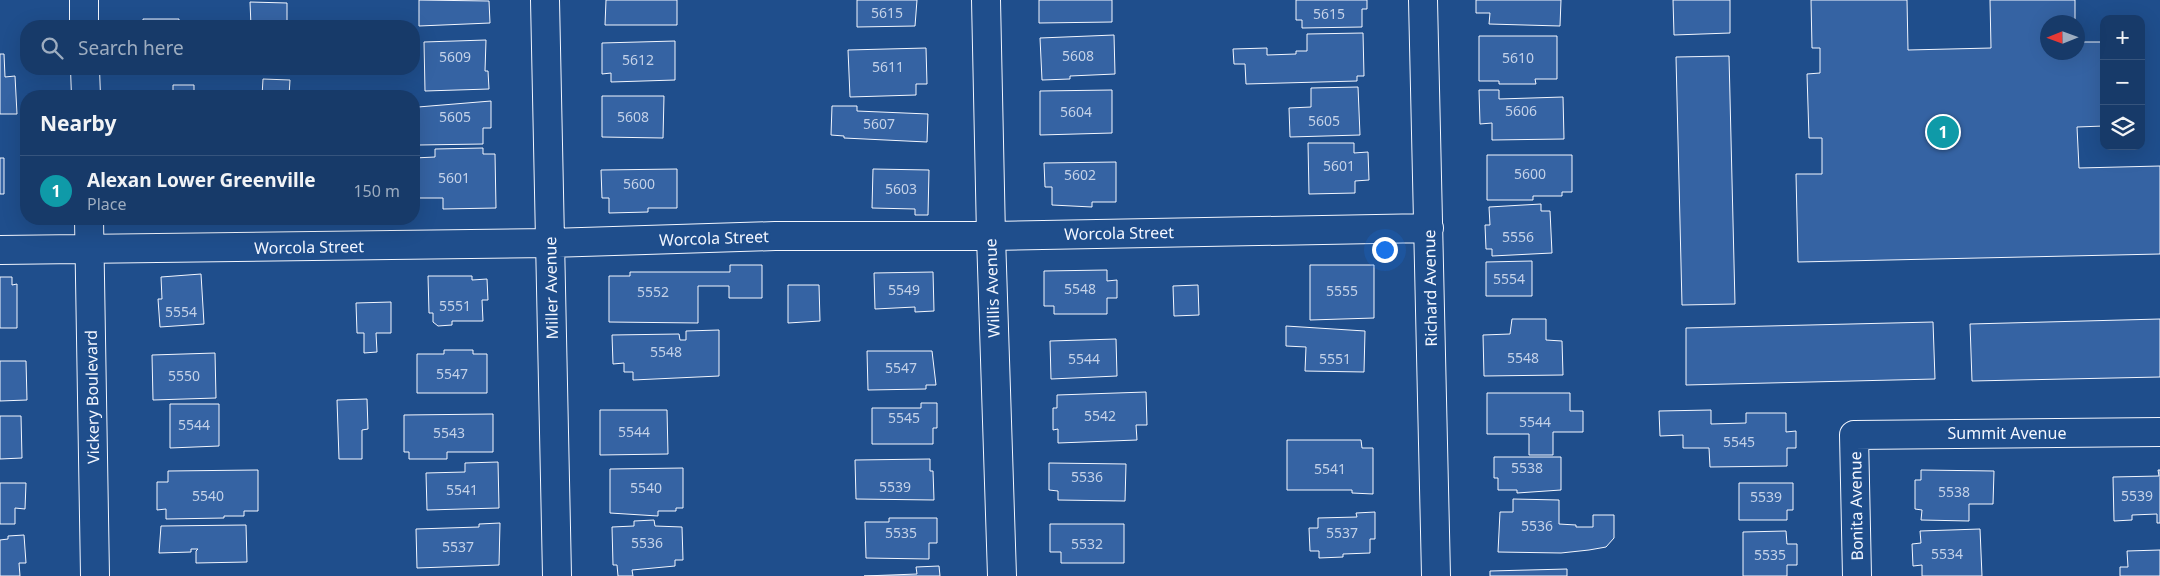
<!DOCTYPE html>
<meta charset="utf-8">
<style>
body{margin:0;font-family:"Noto Sans",sans-serif;background:#244571;color:#f1f3f6}
.controls{position:absolute;right:15px;top:15px;display:grid;overflow:hidden;border-radius:10px;box-shadow:0 5px 20px #0002}
.controls button{width:45px;height:45px;display:grid;place-items:center;padding:0;border:0;border-bottom:1px solid #36547d;background:#173a69;color:#f1f3f6;font:25px sans-serif}
.compass{position:absolute;left:2040px;top:15px;width:45px;height:45px;border-radius:50%;background:#173a69;box-shadow:0 5px 20px #0002;rotate:269deg}
.you{position:absolute;left:1384px;top:249px;width:18px;height:18px;margin:-12px;border:4px solid #fff;border-radius:50%;background:#1a73e8;box-shadow:0 0 0 8px #1a73e833}
.badge{display:grid;place-items:center;width:32px;height:32px;border-radius:50%;background:#ffb74d;color:#fff;font-size:16px;font-weight:700}
.pin{position:absolute;translate:-50% -50%;border:2px solid #fff;box-shadow:0 1px 5px #0006}
.list{margin:0;padding:0;list-style:none}
h2{display:flex;justify-content:space-between;align-items:center;height:65px;margin:0;padding:0 20px;font-size:21px}
h2 small{font-size:16px;font-weight:400;color:#9eadc0}
.list li{display:grid;grid-template-columns:32px 1fr auto;gap:15px;align-items:center;box-sizing:border-box;height:70px;padding:0 20px;border-top:1px solid #36547d}
.list b{display:block;font-size:19px;white-space:nowrap}
.list p{margin:0;font-size:16px;white-space:nowrap;color:#9eadc0}
.list em{font-size:16px;font-style:normal;color:#9eadc0}
.icon{flex:none;width:28px;height:28px;fill:none;stroke:currentColor;stroke-width:2;stroke-linecap:round;stroke-linejoin:round}
.map{position:relative;flex:none;width:2160px;height:576px;overflow:hidden}
.search{position:absolute;background:#173a69;box-shadow:0 5px 20px #0002;left:20px;top:20px;width:400px;height:55px;display:flex;align-items:center;gap:12px;box-sizing:border-box;padding:0 18px;border-radius:20px;color:#9eadc0;font-size:19px}
.panel{position:absolute;background:#173a69;box-shadow:0 5px 20px #0002;left:20px;top:90px;width:400px;height:135px;border-radius:20px}
.map>svg:first-child{display:block}
.building{fill:#3563a3;stroke:#f2f6ff}
.lines{fill:none;stroke-linecap:round;stroke-linejoin:round}
.minor-casing{stroke:#f2f6ff;stroke-width:30}
.minor{stroke:#1f4e8c;stroke-width:28}
.labels{text-anchor:middle;stroke-width:4;stroke-linejoin:round;paint-order:stroke}
.number-label{font-size:14px;fill:#c3d1e8}
.street-label{font-size:16px;fill:#f2f6ff;stroke:#1f4e8c}
</style>
<div class="map">
<svg width="2160" height="576" viewBox="0 0 2160 576">
<rect width="100%" height="100%" fill="#1f4e8c"/>
<path class="building" d="M419,0L489,1L490,23L419,26Z
M606,0H677V25H605Z
M857,0H917L915,26L857,27Z
M1039,0H1112V22L1039,23Z
M1296,0H1367V9H1362V27L1302,28V20H1296Z
M1476,0H1561L1560,26L1489,24L1490,13H1476Z
M1673,0H1730V33L1674,35Z
M1811,0H1907L1908,50L1991,48L1990,0H2075V22H2048V52H2078V42H2104V126L2077,127L2079,168L2160,166V254L1798,262L1796,174H1822V138H1809L1807,74L1820,73V48H1812Z
M250,2L287,3V26H251Z
M143,19H179V24H216V26H143Z
M1363,33L1364,76H1357V81L1246,84L1245,64H1234L1233,49L1267,48V55L1296,54V51H1307V34Z
M1114,35L1115,74L1070,76V79L1042,80L1040,38Z
M1479,36H1557V79H1535L1536,84H1499V81H1479Z
M486,40L485,71H488L489,89L425,91L424,42Z
M675,41V80L611,82V73L602,74V43Z
M926,48L927,84H916V95L850,97L848,50Z
M0,54H4L5,77L15,76L17,114H0Z
M1729,56L1735,304L1682,305L1676,57Z
M263,79L290,80L289,96H262Z
M173,85H194V95L215,96H173Z
M1358,87L1360,135L1290,137L1289,108L1311,107V88Z
M1112,90V133L1040,135V91Z
M1479,90H1499V99L1563,97L1564,139L1492,140V123L1480,124Z
M602,96H664L663,138L602,137Z
M491,101V128H483V144L419,145L418,107Z
M832,106H857V111L928,114L927,142L844,138V136L831,135Z
M1308,143H1354V153L1368,152L1369,180L1355,181V193L1309,194Z
M483,148V154H495L496,208L443,209V198H414V158L435,157V149Z
M1487,155H1572V192H1562V196H1533V200H1487Z
M0,158H4V194H0Z
M1116,162V202H1092V207L1052,205V187H1045L1044,163Z
M677,169V208H648V212L609,213V198H602L601,170Z
M873,169L929,170L928,215H915V209L872,208Z
M1541,204V211H1550L1552,253L1492,256V249H1486L1485,225H1490L1489,207Z
M338,219H367V221H338Z
M1532,261V296H1486V262Z
M730,265H762V298H729V286H698V323L609,322V276H630V272H730Z
M1310,265H1374V318L1310,320Z
M1107,270V281L1117,280V298H1107V314H1054V306H1044V271Z
M933,272L934,311L915,312V307L875,309L874,273Z
M201,274L204,324L160,327L158,299H162L161,277Z
M428,276H472V280L487,279L488,300H482L483,321H452V325L438,326L433,322V313H429Z
M0,277H12V285L17,284V328H0Z
M788,285H819L820,321L788,323Z
M1198,285L1199,315L1174,316L1173,286Z
M391,302V333H376L377,352L364,353V333H357L356,303Z
M1512,319H1546V340L1562,341L1563,375L1484,376L1483,335L1510,334Z
M2160,319V377L1972,381L1970,324Z
M1933,322L1935,379L1686,385V328Z
M1286,326L1365,331L1364,372L1305,371L1306,347L1286,346Z
M719,330V376L633,380V372H624V363L613,364L612,335L679,334L680,340H686V331Z
M1116,339L1117,376L1051,379L1050,341Z
M444,350H473V354H487V393H417V354H444Z
M867,351H932L936,385H926V389L868,390Z
M215,353L216,398L153,400L152,355Z
M0,361H26L27,400L0,401Z
M1146,392L1147,425H1136L1137,440L1058,443V429L1053,430V408H1057V395Z
M1487,393H1570V411H1583V432H1553V455H1529V434H1487Z
M367,399L368,429L362,430V459H339L337,400Z
M921,403H937V428H933V444H872V408H921Z
M170,404H219V446L170,448Z
M600,410H667L668,454L600,455Z
M1711,410V424L1746,423V413H1786V432L1796,431V448H1787V466L1710,467L1709,448H1683V435L1660,436L1659,411Z
M493,414V452H447V459H409V452H404V415Z
M0,416H21L22,458L0,459Z
M1287,440H1361L1362,448H1373V494L1352,493V490H1287Z
M1494,457H1561V490L1517,493V490H1498V478H1494Z
M930,459V471H933L934,500L856,499L855,460Z
M498,462L499,508L427,510L426,473L465,472V463Z
M1049,463L1126,464L1125,501L1058,500V491L1049,490Z
M683,468V508H676V511H658V516L610,513V469Z
M258,470V511H244V516H224V518L166,519V509L157,510V482H168V471Z
M1921,470L1994,471L1993,504H1969V521L1921,520L1922,510L1915,509V480H1921Z
M2158,470H2160V523H2157V514L2132,515V520L2114,521L2113,477L2159,476Z
M0,483H26L25,509L15,508V524H0Z
M1739,483H1793V510H1787V520H1739Z
M1513,499L1559,500V524L1576,525V527H1593V515H1614V538L1606,547L1589,550L1561,553L1498,552L1500,512H1513Z
M1375,512V539H1370V553L1343,554V557L1319,558V551H1310L1309,528H1318V518L1357,517L1356,513Z
M889,518H937V543H929V559L866,558L865,522H889Z
M654,520L655,526L682,527L683,560H675V566L632,570L633,576H618L617,565H613L612,527L634,526V521Z
M500,523L499,565L417,568L416,529L479,527V524Z
M1050,524H1124V563H1061V552H1050Z
M246,525L247,562L196,563V551L198,549H191V552L159,553L161,526Z
M1980,529L1982,576H1922V565L1913,566L1912,544L1921,543L1920,531Z
M1786,531L1787,544H1797V565H1787V576H1743V532Z
M24,535L26,563H19L20,576H0V540L8,539V536Z
M2160,550V576H2120V567H2128L2127,551Z
M939,566L940,576H864L917,574L916,567Z
M1567,569V576H1490V571Z"/>
<g class="lines">
<defs>
<path id="minor" d="M84,0V26
M545,0L557,576
M986,0L991,236L1002,576
M1423,0L1436,576
M85,69L86,96
M89,219L95,576
M0,250L550,243L775,236H991L1429,228
M1857,576L1854,435L2160,432"/>
</defs>
<use href="#minor" class="minor-casing"/>
<use href="#minor" class="minor"/>
</g>
<g class="labels">
<g class="number-label">
<text x="887" y="18">5615</text>
<text x="1329" y="19">5615</text>
<text x="1078" y="61">5608</text>
<text x="455" y="62">5609</text>
<text x="1518" y="63">5610</text>
<text x="638" y="65">5612</text>
<text x="888" y="72">5611</text>
<text x="1521" y="116">5606</text>
<text x="1076" y="117">5604</text>
<text x="455" y="122">5605</text>
<text x="633" y="122">5608</text>
<text x="1324" y="126">5605</text>
<text x="879" y="129">5607</text>
<text x="1339" y="171">5601</text>
<text x="1530" y="179">5600</text>
<text x="1080" y="180">5602</text>
<text x="454" y="183">5601</text>
<text x="639" y="189">5600</text>
<text x="901" y="194">5603</text>
<text x="1518" y="242">5556</text>
<text x="1509" y="284">5554</text>
<text x="1080" y="294">5548</text>
<text x="904" y="295">5549</text>
<text x="1342" y="296">5555</text>
<text x="653" y="297">5552</text>
<text x="455" y="311">5551</text>
<text x="181" y="317">5554</text>
<text x="666" y="357">5548</text>
<text x="1523" y="363">5548</text>
<text x="1084" y="364">5544</text>
<text x="1335" y="364">5551</text>
<text x="901" y="373">5547</text>
<text x="452" y="379">5547</text>
<text x="184" y="381">5550</text>
<text x="1100" y="421">5542</text>
<text x="904" y="423">5545</text>
<text x="1535" y="427">5544</text>
<text x="194" y="430">5544</text>
<text x="634" y="437">5544</text>
<text x="449" y="438">5543</text>
<text x="1739" y="447">5545</text>
<text x="1527" y="473">5538</text>
<text x="1330" y="474">5541</text>
<text x="1087" y="482">5536</text>
<text x="895" y="492">5539</text>
<text x="646" y="493">5540</text>
<text x="462" y="495">5541</text>
<text x="1954" y="497">5538</text>
<text x="208" y="501">5540</text>
<text x="2137" y="501">5539</text>
<text x="1766" y="502">5539</text>
<text x="1537" y="531">5536</text>
<text x="901" y="538">5535</text>
<text x="1342" y="538">5537</text>
<text x="647" y="548">5536</text>
<text x="1087" y="549">5532</text>
<text x="458" y="552">5537</text>
<text x="1947" y="559">5534</text>
<text x="1770" y="560">5535</text>
</g>
<g class="street-label">
<text transform="translate(1119 233) rotate(-1)" y="6">Worcola Street</text>
<text transform="translate(714 238) rotate(-2)" y="6">Worcola Street</text>
<text transform="translate(309 247) rotate(-1)" y="6">Worcola Street</text>
<text transform="translate(551 288) rotate(-91)" y="6">Miller Avenue</text>
<text transform="translate(992 288) rotate(-92)" y="6">Willis Avenue</text>
<text transform="translate(1430 288) rotate(-91)" y="6">Richard Avenue</text>
<text transform="translate(92 397) rotate(-91)" y="6">Vickery Boulevard</text>
<text x="2007" y="439">Summit Avenue</text>
<text transform="translate(1856 506) rotate(-91)" y="6">Bonita Avenue</text>
</g>
</g>
</svg>
<div class="controls">
<button>+</button>
<button>−</button>
<button><svg class="icon" aria-label="layers" viewBox="0 0 24 24"><path d="M12 4l9 5-9 5-9-5zM3 14l9 5 9-5"/></svg></button>
</div>
<svg class="compass" viewBox="-18 -18 36 36"><path d="M0-13l5 13h-10z" fill="#e53935"/><path d="M0 13l5-13h-10z" fill="#9eadc0"/></svg>
<div class="you"></div>
<div class="pin badge" style="left:1943px;top:132px;background:#0f9aa8">1</div>
<div class="search"><svg class="icon" aria-label="search" viewBox="0 0 24 24"><circle cx="10" cy="10" r="6"/><path d="M15 15l6 6"/></svg>Search here</div>
<section class="panel">
<h2>Nearby<small></small></h2>
<ul class="list">
<li><span class="badge" style="background:#0f9aa8">1</span><div><b>Alexan Lower Greenville</b><p>Place</p></div><em>150 m</em></li>
</ul>
</section>
</div>
